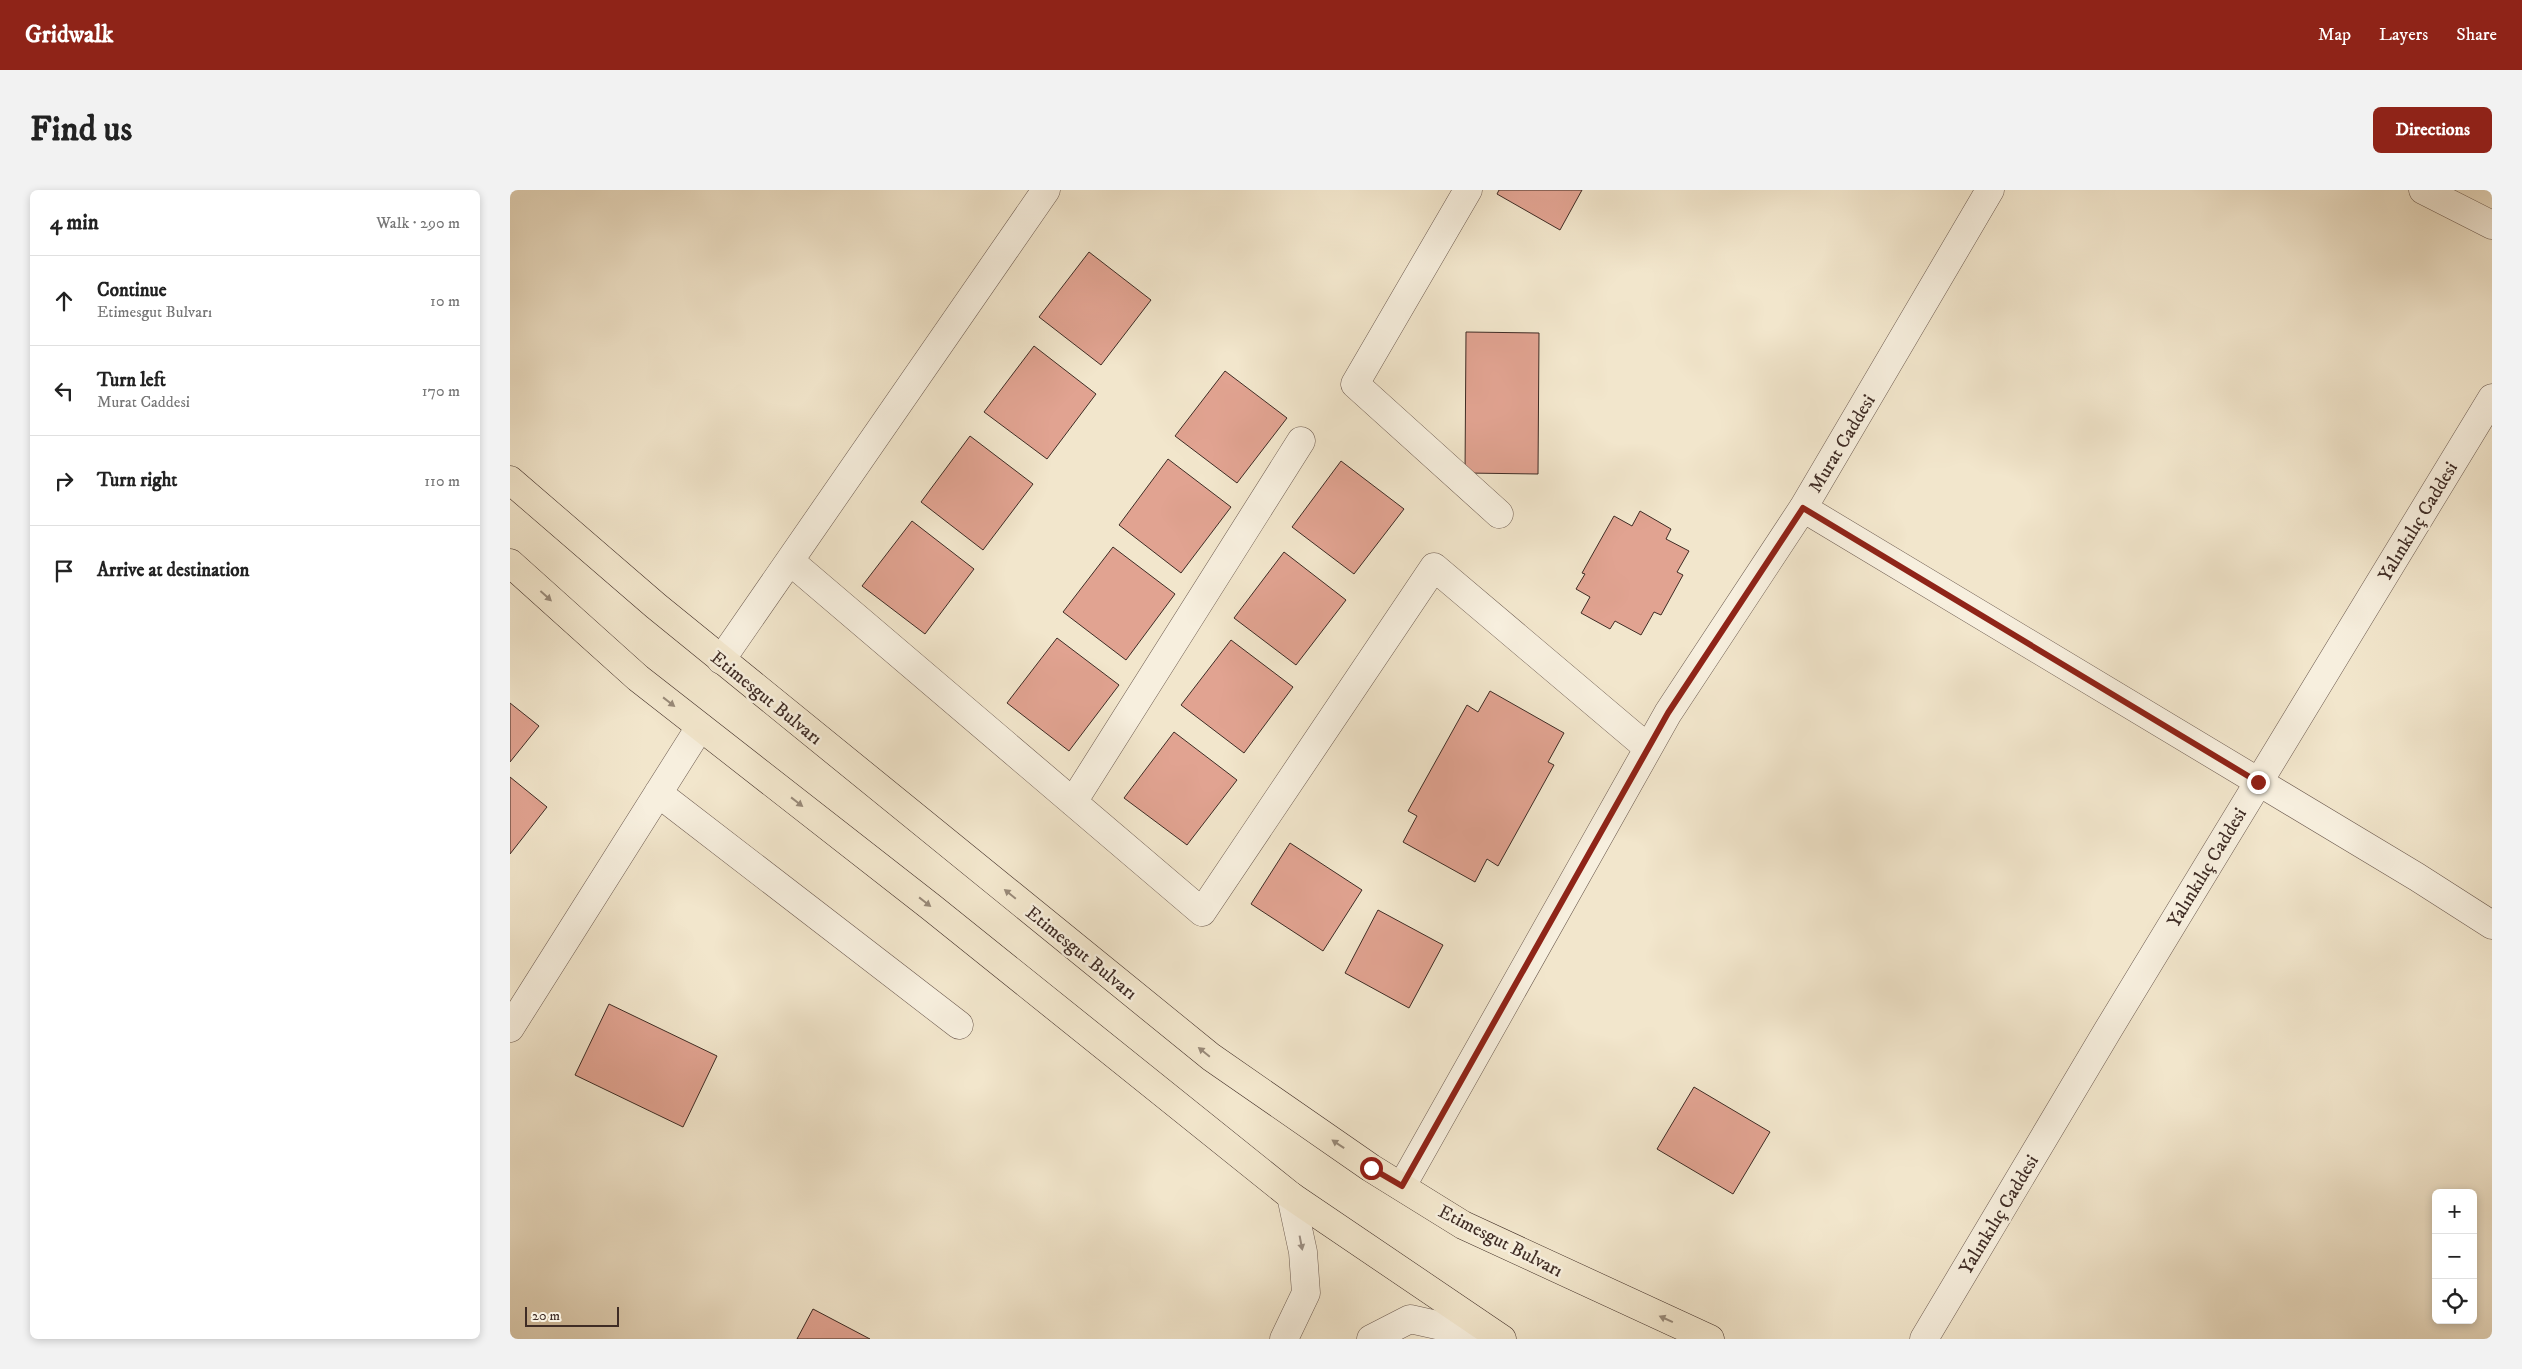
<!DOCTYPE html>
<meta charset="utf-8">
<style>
body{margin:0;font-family:"IM FELL DW Pica",serif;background:#f2f2f2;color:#222}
.controls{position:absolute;right:15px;bottom:15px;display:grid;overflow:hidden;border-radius:8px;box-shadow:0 2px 8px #0003}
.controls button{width:45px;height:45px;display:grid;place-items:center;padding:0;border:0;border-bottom:1px solid #e0e0e0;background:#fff;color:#222;font:25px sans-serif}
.scale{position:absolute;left:15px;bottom:12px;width:94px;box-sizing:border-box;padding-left:5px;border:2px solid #3f2c25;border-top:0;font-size:14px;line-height:18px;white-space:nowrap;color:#3f2c25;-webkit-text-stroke:4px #f7efde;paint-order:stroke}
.stop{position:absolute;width:15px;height:15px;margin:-11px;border:4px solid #8f2418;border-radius:50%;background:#fff}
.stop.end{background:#8f2418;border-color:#fff;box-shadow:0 1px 5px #0008}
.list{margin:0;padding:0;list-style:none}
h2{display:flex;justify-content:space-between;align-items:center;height:65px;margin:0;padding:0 20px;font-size:21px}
h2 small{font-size:16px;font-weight:400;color:#767676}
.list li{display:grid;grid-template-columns:32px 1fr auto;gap:15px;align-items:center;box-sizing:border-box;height:90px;padding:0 20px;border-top:1px solid #e0e0e0}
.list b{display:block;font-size:19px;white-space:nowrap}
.list p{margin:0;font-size:16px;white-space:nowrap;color:#767676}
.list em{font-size:16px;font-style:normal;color:#767676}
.icon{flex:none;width:28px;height:28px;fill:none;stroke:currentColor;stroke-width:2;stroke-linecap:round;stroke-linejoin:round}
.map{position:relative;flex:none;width:1982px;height:1149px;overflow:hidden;border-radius:8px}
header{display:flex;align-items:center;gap:30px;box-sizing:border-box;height:70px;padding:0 25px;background:#8f2418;color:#fff}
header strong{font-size:24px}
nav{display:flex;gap:28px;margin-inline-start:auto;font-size:18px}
.intro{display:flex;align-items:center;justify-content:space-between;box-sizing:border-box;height:120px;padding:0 30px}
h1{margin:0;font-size:35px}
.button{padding:12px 22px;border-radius:8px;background:#8f2418;color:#fff;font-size:18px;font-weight:700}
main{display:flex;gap:30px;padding:0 30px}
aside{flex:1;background:#fff;border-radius:8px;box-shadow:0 2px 8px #0003}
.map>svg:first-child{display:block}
.building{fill:#e1a391;stroke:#3f2c25}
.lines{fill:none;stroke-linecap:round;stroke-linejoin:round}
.minor-casing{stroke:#6c5a4f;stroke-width:29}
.major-casing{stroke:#3f2c25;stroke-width:29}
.minor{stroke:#f7efde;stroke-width:28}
.major{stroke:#f2e6cc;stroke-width:28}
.oneway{fill:#988978}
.oneway2{fill:#9b8e82}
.route{stroke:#8f2418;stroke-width:6}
.labels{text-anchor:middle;stroke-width:5;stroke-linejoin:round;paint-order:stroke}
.street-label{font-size:19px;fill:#3f2c25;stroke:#f7efde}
</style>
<header>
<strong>Gridwalk</strong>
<nav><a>Map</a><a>Layers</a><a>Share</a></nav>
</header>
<div class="intro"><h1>Find us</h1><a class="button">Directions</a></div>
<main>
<aside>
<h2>4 min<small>Walk · 290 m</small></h2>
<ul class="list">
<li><svg class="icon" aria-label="ahead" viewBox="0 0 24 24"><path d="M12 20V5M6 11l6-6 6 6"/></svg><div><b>Continue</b><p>Etimesgut Bulvarı</p></div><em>10 m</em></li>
<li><svg class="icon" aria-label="left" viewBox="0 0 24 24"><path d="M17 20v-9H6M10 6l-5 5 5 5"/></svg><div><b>Turn left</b><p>Murat Caddesi</p></div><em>170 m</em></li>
<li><svg class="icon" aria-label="right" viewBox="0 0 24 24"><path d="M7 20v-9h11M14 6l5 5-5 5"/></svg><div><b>Turn right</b></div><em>110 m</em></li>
<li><svg class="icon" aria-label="arrive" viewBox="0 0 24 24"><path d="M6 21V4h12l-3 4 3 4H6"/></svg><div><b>Arrive at destination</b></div></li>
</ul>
</aside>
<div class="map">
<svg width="1982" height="1149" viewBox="0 0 1982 1149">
<rect width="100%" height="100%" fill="#f2e6cc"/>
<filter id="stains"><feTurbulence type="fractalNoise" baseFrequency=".004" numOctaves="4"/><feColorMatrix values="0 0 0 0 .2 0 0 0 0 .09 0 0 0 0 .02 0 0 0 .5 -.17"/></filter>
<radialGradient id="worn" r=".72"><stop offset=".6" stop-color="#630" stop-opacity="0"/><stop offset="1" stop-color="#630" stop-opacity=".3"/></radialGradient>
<path class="building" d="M989,0H1072L1050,40L987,4Z
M579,62L641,110L591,175L529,127Z
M956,142L1029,143L1028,284L955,283Z
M524,156L586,204L537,269L474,222Z
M715,181L777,228L727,293L665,246Z
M460,246L523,294L473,360L411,312Z
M658,269L721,317L671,383L609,335Z
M831,271L894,319L844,384L782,337Z
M1130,321L1161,339L1156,349L1179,361L1167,382L1173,385L1151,425L1144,422L1131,445L1105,431L1100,439L1071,423L1080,407L1066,399L1075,384L1072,383L1104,326L1122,336Z
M402,331L464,379L415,444L352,396Z
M603,357L665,404L616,470L553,422Z
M774,362L836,410L786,475L724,428Z
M547,448L609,495L559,561L497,513Z
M721,450L783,497L734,563L671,515Z
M980,501L1054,543L1038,572L1044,575L988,676L977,669L965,692L893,652L907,626L898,621L957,515L968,522Z
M0,513L29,536L0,572Z
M664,542L727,590L677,655L614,608Z
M0,587L37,617L0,664Z
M780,653L852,700L813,761L741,714Z
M868,720L933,755L899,818L835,783Z
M99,814L207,866L173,937L65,885Z
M1184,897L1260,942L1223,1004L1147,959Z
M303,1119L360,1149H287Z"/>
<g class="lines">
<defs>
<path id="minor" d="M958,0L845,194L989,324
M1913,0L1982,35
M1293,318L1907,687L1982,735
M280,371L692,722L924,377L1138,558
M211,470L536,0
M148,603L449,835
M563,612L791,251
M0,838L190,537
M892,996L1158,523L1293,318L1480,0
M774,1149L796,1103L793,1062L781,1006
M861,1149L900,1129L989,1149
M1414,1149L1598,840L1982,208"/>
<path id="major" d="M0,290L146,416L701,867L861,978L953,1035L1200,1149
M0,373L128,488L421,717L781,1006L992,1149"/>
</defs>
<use href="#minor" class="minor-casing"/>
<use href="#major" class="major-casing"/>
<use href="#minor" class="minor"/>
<use href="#major" class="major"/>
</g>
<defs><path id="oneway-solid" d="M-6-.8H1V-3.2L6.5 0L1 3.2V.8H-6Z" transform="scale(1.25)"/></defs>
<g class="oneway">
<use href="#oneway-solid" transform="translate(36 406) rotate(42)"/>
<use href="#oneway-solid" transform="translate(159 512) rotate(38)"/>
<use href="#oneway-solid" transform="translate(287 612) rotate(38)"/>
<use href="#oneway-solid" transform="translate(500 704) rotate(-141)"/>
<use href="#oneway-solid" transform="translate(415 712) rotate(38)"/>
<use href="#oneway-solid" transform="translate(694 862) rotate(-141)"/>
<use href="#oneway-solid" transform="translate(828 954) rotate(-146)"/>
<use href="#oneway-solid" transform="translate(1156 1129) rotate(-156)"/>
</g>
<use class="oneway2" href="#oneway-solid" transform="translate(791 1053) rotate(79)"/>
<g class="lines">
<path class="route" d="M861,978L892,996L1158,523L1293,318L1748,592"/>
</g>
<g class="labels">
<g class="street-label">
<text transform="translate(1331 253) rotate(-59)" y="7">Murat Caddesi</text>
<text transform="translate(1907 331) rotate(-59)" y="7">Yalınkılıç Caddesi</text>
<text transform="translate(257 507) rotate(39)" y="7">Etimesgut Bulvarı</text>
<text transform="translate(1696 677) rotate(-59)" y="7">Yalınkılıç Caddesi</text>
<text transform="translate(572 762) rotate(39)" y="7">Etimesgut Bulvarı</text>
<text transform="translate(1488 1024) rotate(-59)" y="7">Yalınkılıç Caddesi</text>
<text transform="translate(991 1050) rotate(27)" y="7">Etimesgut Bulvarı</text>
</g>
</g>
<rect width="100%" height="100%" filter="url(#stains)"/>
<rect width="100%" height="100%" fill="url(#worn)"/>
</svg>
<div class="controls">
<button>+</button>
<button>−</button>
<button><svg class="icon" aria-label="locate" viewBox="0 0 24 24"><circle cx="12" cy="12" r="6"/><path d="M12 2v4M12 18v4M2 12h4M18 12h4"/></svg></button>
</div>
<div class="scale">20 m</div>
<div class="stop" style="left:861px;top:978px"></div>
<div class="stop end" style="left:1748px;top:592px"></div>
</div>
</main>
